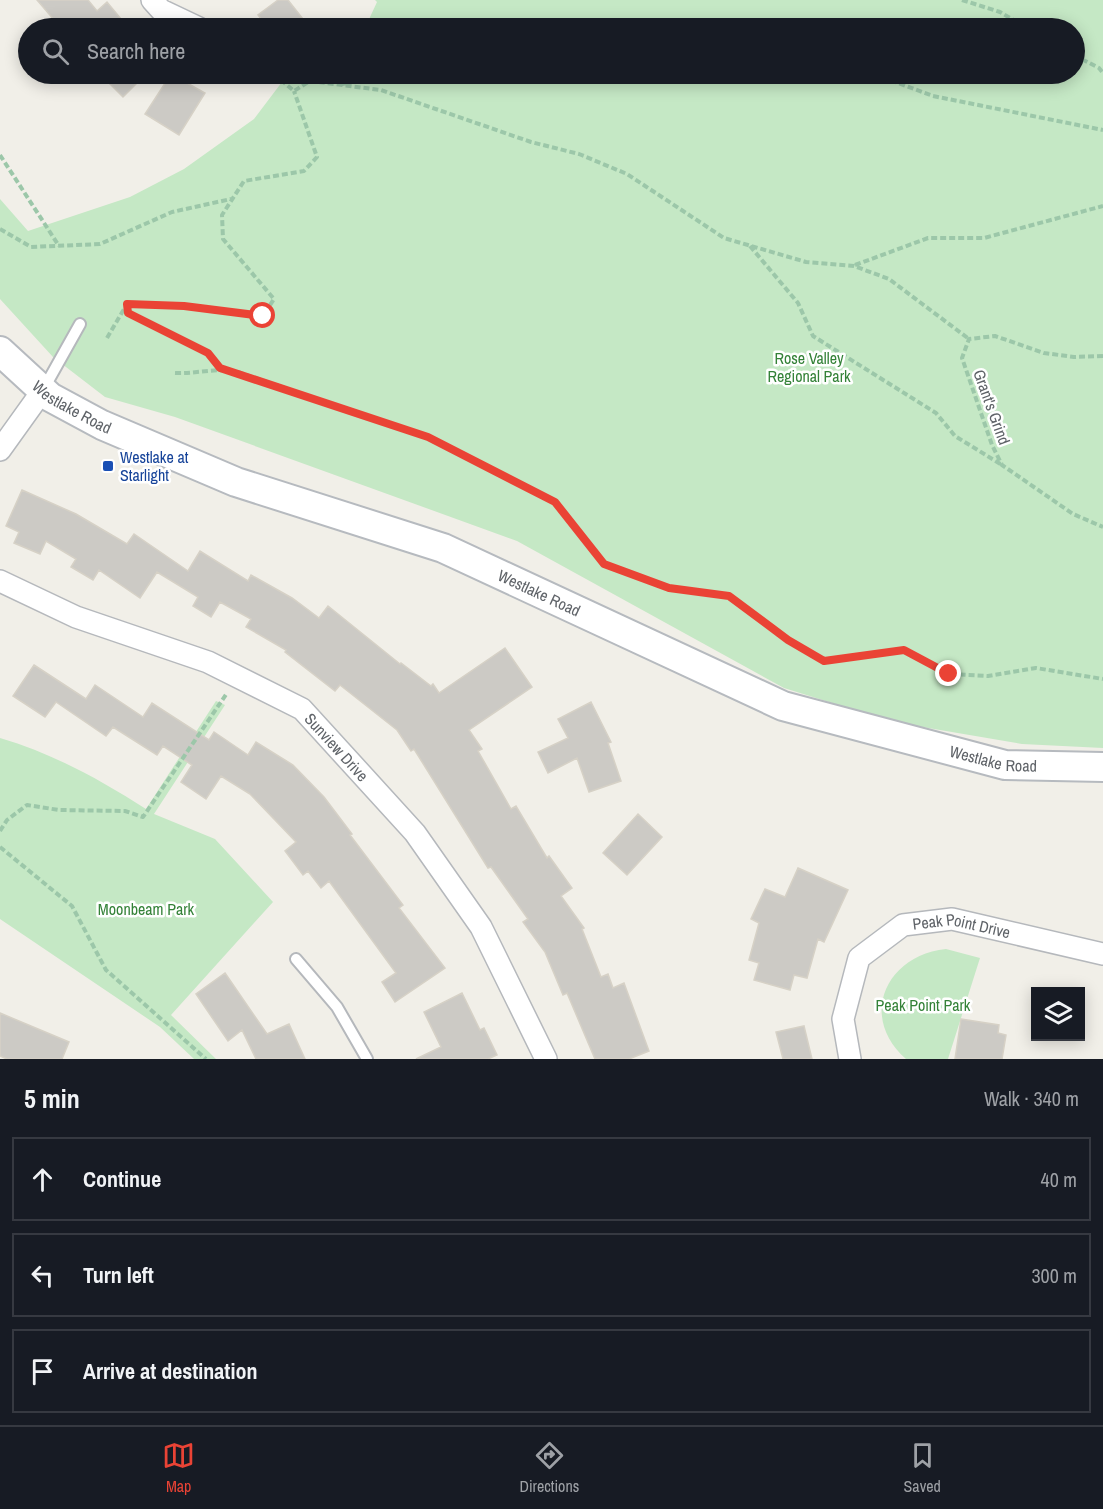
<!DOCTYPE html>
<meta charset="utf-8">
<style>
body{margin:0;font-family:"Archivo Narrow",sans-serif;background:#20242c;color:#f1f3f6}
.controls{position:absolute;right:18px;bottom:18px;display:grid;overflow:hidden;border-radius:0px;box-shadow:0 3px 15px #0003}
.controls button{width:54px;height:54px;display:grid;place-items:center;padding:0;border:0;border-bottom:2px solid #363941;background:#171b24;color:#f1f3f6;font:30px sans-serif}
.stop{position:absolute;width:18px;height:18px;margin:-14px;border:4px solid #ea4335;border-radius:50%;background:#fff}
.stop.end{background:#ea4335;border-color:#fff;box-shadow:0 2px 6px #0008}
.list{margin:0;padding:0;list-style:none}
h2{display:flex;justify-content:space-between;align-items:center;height:78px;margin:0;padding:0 24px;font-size:26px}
h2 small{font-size:20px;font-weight:400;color:#9ea1a6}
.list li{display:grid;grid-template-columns:39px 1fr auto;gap:18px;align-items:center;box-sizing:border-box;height:84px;margin:0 12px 12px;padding:0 12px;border:2px solid #363941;border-radius:0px}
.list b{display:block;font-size:22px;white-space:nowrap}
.list em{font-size:20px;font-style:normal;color:#9ea1a6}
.icon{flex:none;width:33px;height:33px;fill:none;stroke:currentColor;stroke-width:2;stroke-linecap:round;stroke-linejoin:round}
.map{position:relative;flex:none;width:1103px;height:1059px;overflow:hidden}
.search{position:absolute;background:#171b24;box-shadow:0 3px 15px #0003;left:18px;right:18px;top:18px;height:66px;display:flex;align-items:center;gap:15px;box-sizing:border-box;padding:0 21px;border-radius:33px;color:#9ea1a6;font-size:22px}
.sheet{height:366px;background:#171b24}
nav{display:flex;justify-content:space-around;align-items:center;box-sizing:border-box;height:84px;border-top:2px solid #363941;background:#171b24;font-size:16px;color:#9ea1a6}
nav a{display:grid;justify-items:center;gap:3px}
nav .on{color:#ea4335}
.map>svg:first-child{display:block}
.green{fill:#c5e8c5}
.building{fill:#cccac5;stroke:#d6d1c6;stroke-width:1.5}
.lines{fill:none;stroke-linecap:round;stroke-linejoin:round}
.lane-casing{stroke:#b5b8bc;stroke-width:14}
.street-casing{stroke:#b5b8bc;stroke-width:24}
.secondary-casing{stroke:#b6babf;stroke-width:32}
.path{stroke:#9cc7a9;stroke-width:4;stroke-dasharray:6 3;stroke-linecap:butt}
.lane{stroke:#fff;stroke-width:10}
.street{stroke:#fff;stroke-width:21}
.secondary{stroke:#fff;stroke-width:28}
.route{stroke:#ea4335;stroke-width:8}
.transit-dot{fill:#1a4fb4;stroke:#fff;stroke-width:2}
.labels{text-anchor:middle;stroke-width:5;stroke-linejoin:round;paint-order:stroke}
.park-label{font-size:16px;fill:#348238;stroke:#fff}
.street-label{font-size:16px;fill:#5f6368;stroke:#fff}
.transit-label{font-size:16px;fill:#164399;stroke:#fff;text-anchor:start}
</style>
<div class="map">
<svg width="1103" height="1059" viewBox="0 0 1103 1059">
<rect width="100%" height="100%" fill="#f1efe8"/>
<path class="green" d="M375,0H1103V748L1022,744L893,722L784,688L517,541L175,417L105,397L53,357L0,299V199L28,231L130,197L184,169L254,119L288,74H1074V28H365L377,2Z
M216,701L225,705L154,814L215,839L273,902L171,1015L216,1059H194L160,1027L0,919V738C54,754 99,779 146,809Z
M946,949L980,958L948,1059H906C858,1017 886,955 946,949Z"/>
<path class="building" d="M37,0H88L97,11L107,2L121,19L113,28H61Z
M278,0H288L310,28H268L258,15Z
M100,74H146L123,97Z
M171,74L205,93L179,135L145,114Z
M22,490L76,514L127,544L134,534L188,571L200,551L248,581L251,575L292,598L319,618L328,606L400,664L401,663L431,686L433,684L439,693L505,648L532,687L469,730L482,749L478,751L511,809L516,806L547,858L549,856L572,888L561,896L584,928L582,929L601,977L608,974L613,988L624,983L649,1051L629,1059H595L567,993L563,995L545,952L523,922L528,919L491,867L488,868L414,749L411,751L397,730L340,685L335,691L285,652L286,650L246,627L251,619L220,602L211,617L193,606L198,597L157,572L140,598L99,570L93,580L71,567L76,559L46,541L40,554L14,543L19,532L6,526Z
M34,665L86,699L95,685L143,717L152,703L209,740L214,732L248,755L256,742L293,765L324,797L352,834L350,835L403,905L399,908L445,968L395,1002L382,982L396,973L329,881L321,888L308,871L303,875L285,851L296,842L250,794L221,776L206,799L181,782L192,765L163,746L157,755L113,727L106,736L56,702L45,717L13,696Z
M591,702L611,742L608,743L621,781L589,792L577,758L548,773L538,752L568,738L558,719Z
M638,814L662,837L627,875L603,853Z
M798,868L848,890L824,942L818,939L807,978L794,975L790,990L754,980L759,963L749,960L759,923L751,919L765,889L785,897Z
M225,973L267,1034L289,1024L305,1059H256L242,1030L228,1041L196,994Z
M462,993L480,1030L484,1028L497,1055L488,1059H416L441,1047L424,1012Z
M0,1013L69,1042L62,1059H7L0,1056Z
M961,1019L999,1025L998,1033L1006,1035L1002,1059H955Z
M804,1026L812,1059H783L776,1032Z"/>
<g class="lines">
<defs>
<path id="lane" d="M43,390L80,324
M296,959L337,1007L367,1059"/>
<g id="street">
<path d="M152,0L161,10L199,28"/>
<path d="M0,450L43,390"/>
<path id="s1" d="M0,581L76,617L208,662L302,709L415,833L481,927L546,1059"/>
<path id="s2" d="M850,1059L843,1019L859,958L903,925L952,919L1103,954"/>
</g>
<g id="secondary">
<path id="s3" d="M0,351L50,397L102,425L236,482L443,548L783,706L1005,765L1103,767"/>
</g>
</defs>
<use href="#lane" class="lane-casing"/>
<use href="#street" class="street-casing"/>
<use href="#secondary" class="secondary-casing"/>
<path class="path" d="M962,0L1000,12L1027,28
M1074,55L1099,68L1103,73
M274,74L294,91L310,81L381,90L531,142L579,154L627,174L724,238L806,262L854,266L889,279L969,339
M698,74H715
M874,74L933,96L1103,130
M342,84L387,74
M0,155L59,246
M0,229L31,247L100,244L172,212L231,199
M750,246L798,303L813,336L936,413L955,436L1002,465
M855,265L928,238H984L1103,206
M127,304L128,313L208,353L220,368
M107,338L127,304L184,306L263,316L274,299L223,239L222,215L244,181L304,171L317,157L294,91
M1103,356L1074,357L1044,353L995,336L969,339L962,358L992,445L1002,465L1073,514L1103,527
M175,373C197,374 217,367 238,372L428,437L555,502L604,564L669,588L728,596L788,640L824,661L904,650L949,674L988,676L1036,668L1103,679
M0,831L7,820L27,805L59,810L125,811L143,817L227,693
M0,847L72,906L106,970L206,1059"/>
<use href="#lane" class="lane"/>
<use href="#street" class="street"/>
<use href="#secondary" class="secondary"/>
</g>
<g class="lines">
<path class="route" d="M263,316L184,306L127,304L128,313L208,353L220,368L428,437L555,502L604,564L669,588L729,596L788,640L824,661L904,650L949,674"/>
</g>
<rect class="transit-dot" x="102" y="460" width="12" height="12" rx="3"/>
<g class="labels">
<g class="park-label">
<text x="809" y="364">Rose Valley<tspan x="809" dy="18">Regional Park</tspan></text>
<text x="146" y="915">Moonbeam Park</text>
<text x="923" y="1011">Peak Point Park</text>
</g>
<g class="street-label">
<text dy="6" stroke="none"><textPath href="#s3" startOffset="92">Westlake Road</textPath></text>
<text transform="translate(992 407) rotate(70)" y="6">Grant's Grind</text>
<text dy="6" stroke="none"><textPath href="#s3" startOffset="596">Westlake Road</textPath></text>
<text dy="6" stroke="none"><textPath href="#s1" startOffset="380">Sunview Drive</textPath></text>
<text dy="6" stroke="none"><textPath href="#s3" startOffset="1082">Westlake Road</textPath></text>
<text dy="6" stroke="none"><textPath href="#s2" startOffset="218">Peak Point Drive</textPath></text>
</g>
<g class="transit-label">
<text x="120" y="463">Westlake at<tspan x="120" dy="18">Starlight</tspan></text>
</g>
</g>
</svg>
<div class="controls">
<button><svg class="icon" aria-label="layers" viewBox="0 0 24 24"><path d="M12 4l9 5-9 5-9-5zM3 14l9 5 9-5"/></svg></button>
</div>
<div class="stop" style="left:263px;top:316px"></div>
<div class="stop end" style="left:949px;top:674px"></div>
<div class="search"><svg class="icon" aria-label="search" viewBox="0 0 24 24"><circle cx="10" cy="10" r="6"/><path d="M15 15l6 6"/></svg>Search here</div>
</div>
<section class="sheet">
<h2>5 min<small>Walk · 340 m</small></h2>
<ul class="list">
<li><svg class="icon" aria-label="ahead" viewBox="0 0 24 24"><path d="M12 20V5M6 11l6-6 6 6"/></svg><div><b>Continue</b></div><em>40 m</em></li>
<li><svg class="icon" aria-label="left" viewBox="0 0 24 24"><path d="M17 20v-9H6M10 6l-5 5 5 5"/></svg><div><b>Turn left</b></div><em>300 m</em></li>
<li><svg class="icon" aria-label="arrive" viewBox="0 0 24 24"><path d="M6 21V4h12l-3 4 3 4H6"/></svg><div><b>Arrive at destination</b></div></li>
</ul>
</section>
<nav>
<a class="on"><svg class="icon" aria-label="map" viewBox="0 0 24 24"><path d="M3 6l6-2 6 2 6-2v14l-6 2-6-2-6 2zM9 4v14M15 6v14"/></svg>Map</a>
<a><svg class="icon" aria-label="directions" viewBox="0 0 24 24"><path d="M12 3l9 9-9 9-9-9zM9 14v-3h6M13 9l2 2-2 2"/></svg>Directions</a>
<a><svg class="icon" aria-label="saved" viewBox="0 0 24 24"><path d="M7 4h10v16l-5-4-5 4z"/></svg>Saved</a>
</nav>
